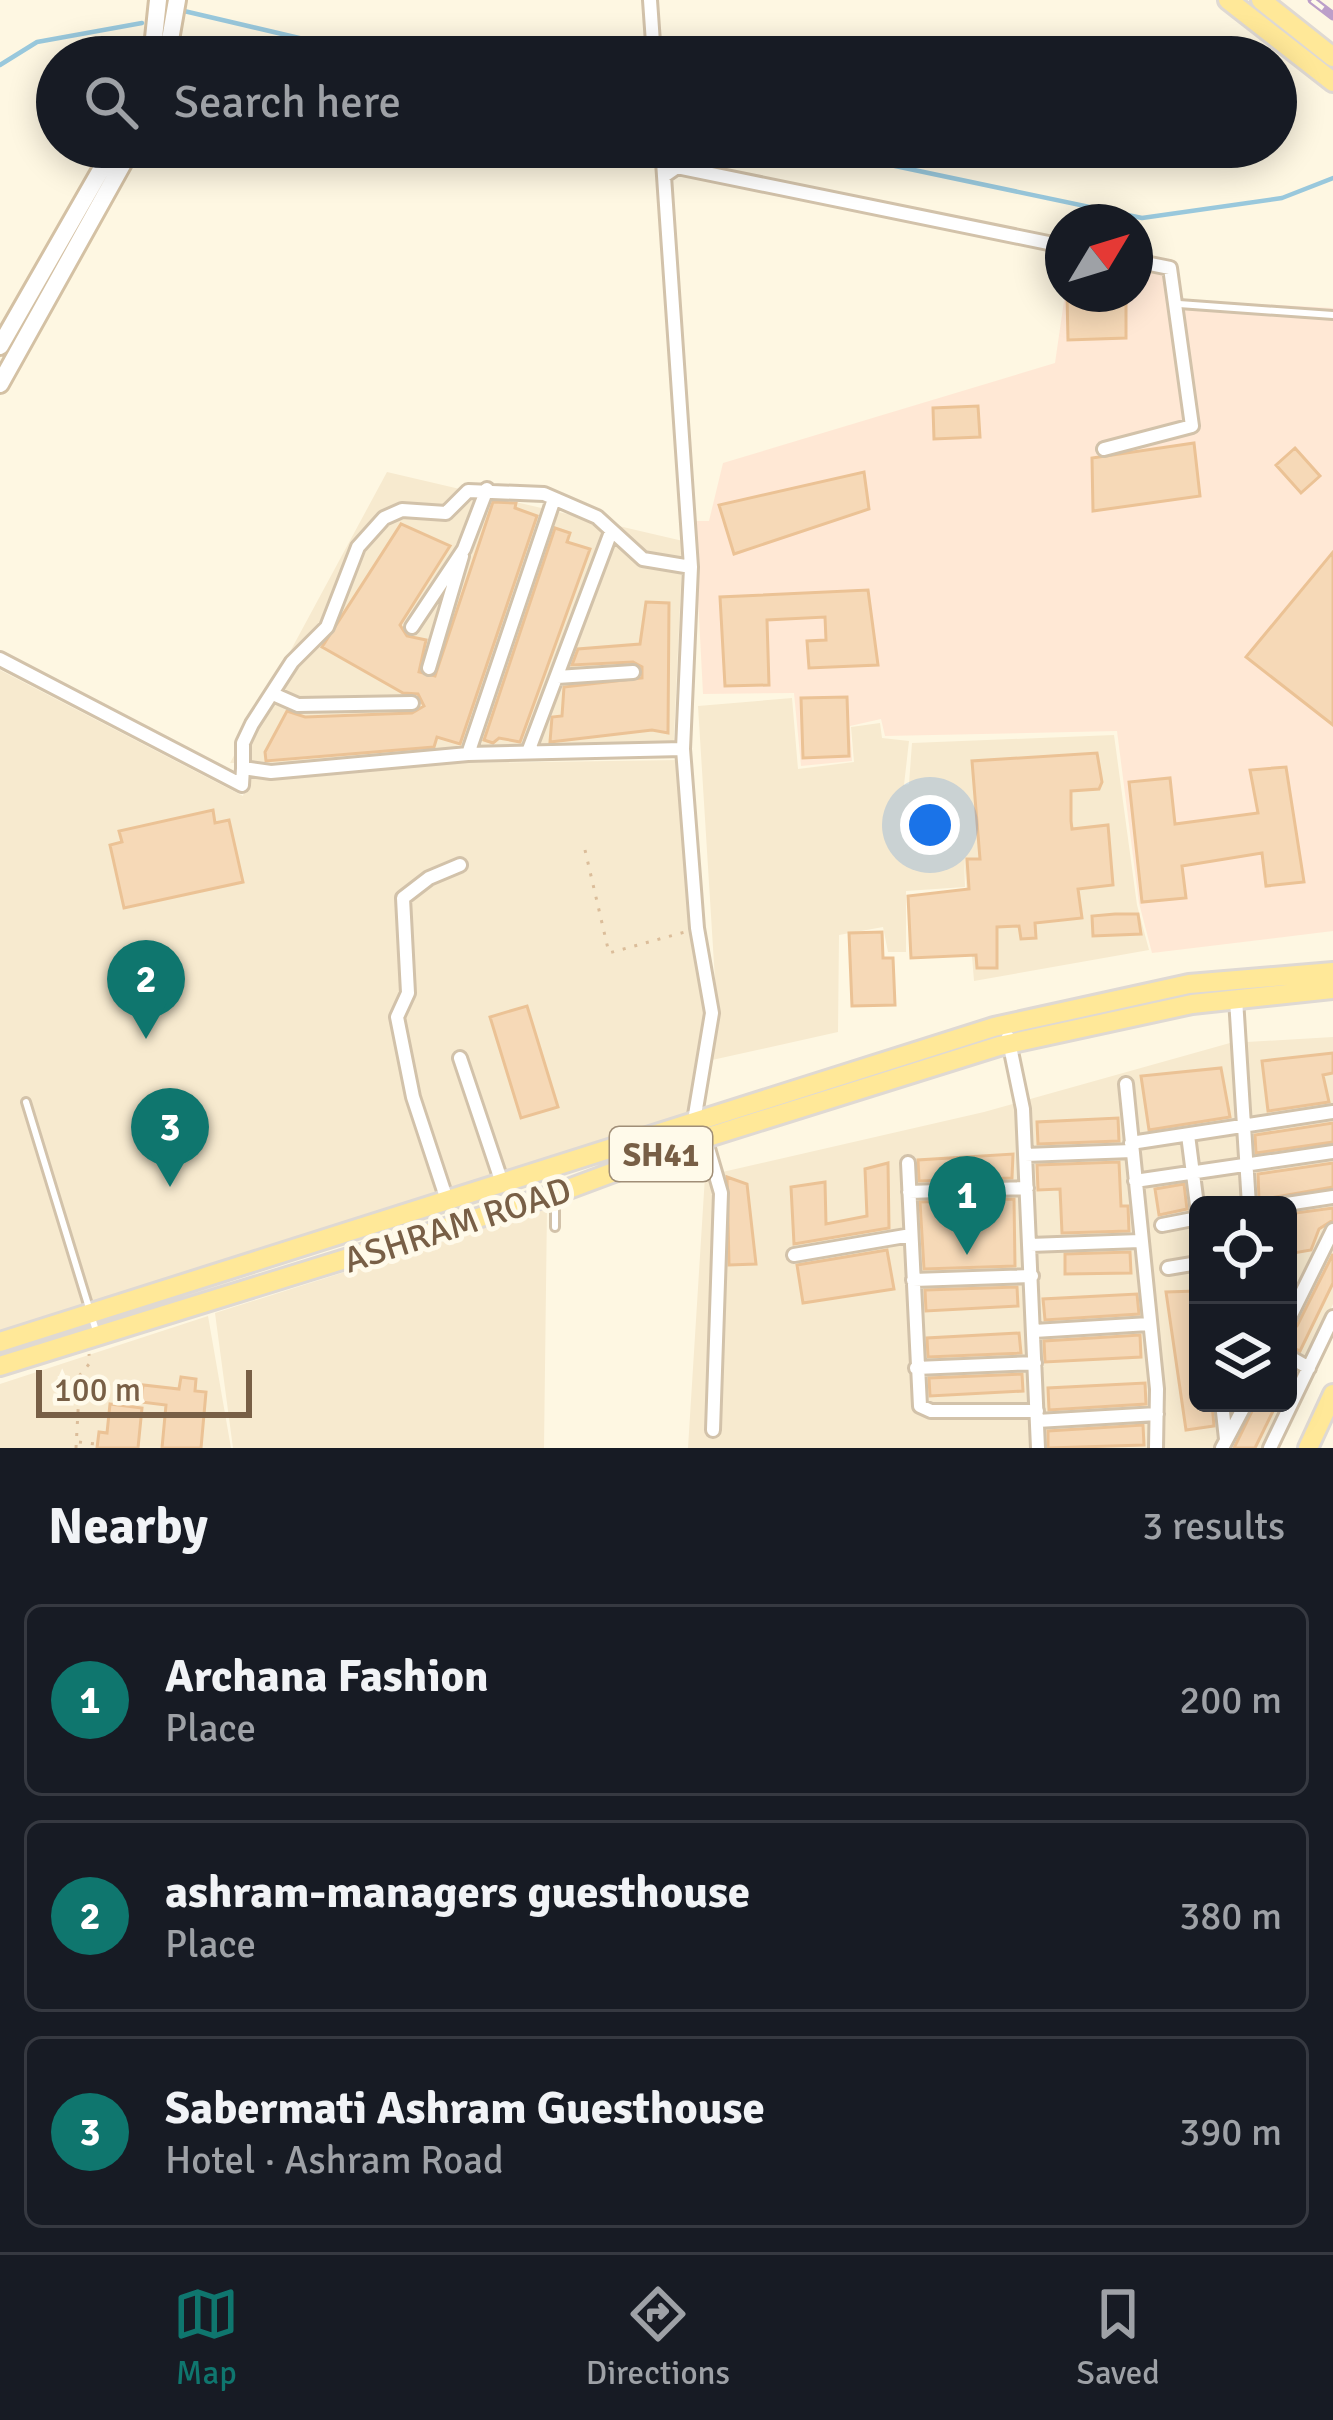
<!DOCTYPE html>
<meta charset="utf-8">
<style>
body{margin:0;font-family:Signika,sans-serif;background:#242831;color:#f1f3f6}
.controls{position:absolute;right:36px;bottom:36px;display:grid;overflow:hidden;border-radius:18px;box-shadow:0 6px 30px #0003}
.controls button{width:108px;height:108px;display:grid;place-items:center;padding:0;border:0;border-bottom:3px solid #363941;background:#171b24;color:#f1f3f6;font:60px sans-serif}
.compass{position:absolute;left:1045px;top:204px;width:108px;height:108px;border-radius:50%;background:#171b24;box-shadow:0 6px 30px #0003;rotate:52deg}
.scale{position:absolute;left:36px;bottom:30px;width:216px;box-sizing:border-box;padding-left:12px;border:6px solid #785f46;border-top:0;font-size:33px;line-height:42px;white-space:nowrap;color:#785f46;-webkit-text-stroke:9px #fffaea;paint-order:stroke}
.you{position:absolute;left:930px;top:825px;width:42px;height:42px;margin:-30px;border:9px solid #fff;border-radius:50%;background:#1a73e8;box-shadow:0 0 0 18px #1a73e833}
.badge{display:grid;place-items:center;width:78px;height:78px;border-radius:50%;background:#0f766e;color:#fff;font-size:39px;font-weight:700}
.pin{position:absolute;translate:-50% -99px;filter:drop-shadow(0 3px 6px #0008)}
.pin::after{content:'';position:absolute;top:63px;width:42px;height:36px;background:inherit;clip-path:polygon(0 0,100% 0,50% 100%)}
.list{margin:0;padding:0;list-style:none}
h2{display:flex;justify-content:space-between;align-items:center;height:156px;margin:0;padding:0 48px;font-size:51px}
h2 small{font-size:39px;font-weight:400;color:#9ea1a6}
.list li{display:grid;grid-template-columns:78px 1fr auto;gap:36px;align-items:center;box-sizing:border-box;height:192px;margin:0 24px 24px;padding:0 24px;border:3px solid #363941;border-radius:18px}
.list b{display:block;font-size:45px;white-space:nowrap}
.list p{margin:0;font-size:39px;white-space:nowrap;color:#9ea1a6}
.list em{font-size:39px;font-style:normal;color:#9ea1a6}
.icon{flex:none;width:66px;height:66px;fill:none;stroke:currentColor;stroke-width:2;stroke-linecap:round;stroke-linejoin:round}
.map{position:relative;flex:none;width:1333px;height:1448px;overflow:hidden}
.search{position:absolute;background:#171b24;box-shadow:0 6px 30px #0003;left:36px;right:36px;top:36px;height:132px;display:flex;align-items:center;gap:30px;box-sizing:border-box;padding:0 42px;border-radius:66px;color:#9ea1a6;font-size:45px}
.sheet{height:804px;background:#171b24}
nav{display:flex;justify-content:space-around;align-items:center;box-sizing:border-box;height:168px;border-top:3px solid #363941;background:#171b24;font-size:33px;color:#9ea1a6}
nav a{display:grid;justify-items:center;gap:6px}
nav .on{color:#0f766e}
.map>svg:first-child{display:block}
.residential{fill:#f7eacf}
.commercial{fill:#ffe8d5}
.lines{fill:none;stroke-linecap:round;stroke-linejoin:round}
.stream{stroke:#99c8dc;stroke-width:4.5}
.building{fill:#f6d9b7;stroke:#ebc295;stroke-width:3}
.lane-casing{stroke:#d2c2aa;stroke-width:12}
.street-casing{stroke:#d2c2aa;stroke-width:18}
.secondary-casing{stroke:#d4c1a4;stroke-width:22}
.primary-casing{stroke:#dfd9d3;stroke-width:24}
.path{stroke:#dbbd9a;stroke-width:3;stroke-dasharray:3 9;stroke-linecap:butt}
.lane{stroke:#fff;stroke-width:6}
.street{stroke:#fff;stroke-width:12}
.secondary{stroke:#fff;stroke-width:16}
.primary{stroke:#ffe898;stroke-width:18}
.rail-casing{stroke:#bc9fc9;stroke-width:9}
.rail{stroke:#fffaea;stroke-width:4.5;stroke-dasharray:14;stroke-linecap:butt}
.labels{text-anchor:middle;stroke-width:10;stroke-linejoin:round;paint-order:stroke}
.shield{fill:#fffaea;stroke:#a08e77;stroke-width:3}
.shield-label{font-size:33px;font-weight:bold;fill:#785f46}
.street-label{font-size:36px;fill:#785f46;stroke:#fffaea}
</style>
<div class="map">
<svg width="1333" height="1448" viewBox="0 0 1333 1448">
<rect width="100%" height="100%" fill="#fef7e2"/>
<path class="residential" d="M387,472L683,541L673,758L230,763Z
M0,670L243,796L250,766L679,760L707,1015L690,1118L0,1336Z
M792,698L798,769L854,762L851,727L880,723L882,738L909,741L904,785L909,784L912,743L1114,735L1137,905L1149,950L974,981L964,858L965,887L906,891V952H888L883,927L839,935L838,1032L712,1060L717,1012L698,706Z
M1333,1037V1304L1288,1398V1205H1198V1403H1286L1264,1448H688L705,1176L984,1112L1230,1043Z
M547,1208L544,1448H233L215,1313Z
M208,1316L231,1448H0V1384Z"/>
<path class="commercial" d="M1135,265L1165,272L1170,299L1333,308V931L1152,953L1139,903L1117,731L885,736L881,719L850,726L852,761L801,766L794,693L703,694L694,521H709L723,463L1055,363L1065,294H1135Z"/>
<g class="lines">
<path class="stream" d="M184,11L380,57
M0,65L37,42L142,23
M805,147L1142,218L1282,198L1333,178"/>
</g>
<path class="building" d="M1067,294H1126V338L1068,340Z
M978,406L980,437L934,439L933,408Z
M1194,443L1200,496L1093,511L1092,458Z
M1295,448L1320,476L1301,493L1276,465Z
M864,472L869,509L734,554L719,505Z
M493,502L516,503L515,508L537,516L460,744L437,737L434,747L266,761L265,752L287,711L305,717L412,713L424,706L418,694L403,693L322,647L401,524L450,546L400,625L407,636L426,640L419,672L435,676Z
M555,528L570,533L567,542L590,549L520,742L499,738L493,743L484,740Z
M1333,552V725L1246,657Z
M868,590L878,665L809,668L807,641L826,640L825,617L767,620L769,685L725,686L720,597Z
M646,602L669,603L668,733L652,730L550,742L552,717L562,716L564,687L642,678V667L633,662L572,665L578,649L640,644Z
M847,697L849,756L803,758L801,698Z
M1097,753L1102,782L1099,789L1071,791V821L1072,829L1108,825L1113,885L1078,889L1082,918L1035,923L1036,938L1021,939L1019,926L997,927V968H977L976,955L911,958L908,896L969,889L967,859H980L972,761Z
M1286,767L1304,882L1266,886L1262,853L1182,866L1186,898L1142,902L1129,782L1170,778L1175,824L1258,813L1250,770Z
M213,810L215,823L229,820L243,882L124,908L110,845L122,842L119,831Z
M1115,914H1138L1141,934L1093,936L1092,916Z
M882,932L883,958H893L895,1005L852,1006L849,933Z
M527,1006L558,1107L521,1118L490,1017Z
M1333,1053V1073L1323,1075L1329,1102L1268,1111L1262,1061Z
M1221,1068L1230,1117L1149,1130L1141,1076Z
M1118,1118L1119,1141L1038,1144L1037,1122Z
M1333,1123V1142L1256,1153L1255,1135Z
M1013,1154L1012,1178L919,1181L918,1160Z
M1119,1162L1121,1206H1128L1129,1231L1062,1233L1060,1189L1038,1190L1037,1165Z
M888,1163L889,1228L794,1244L791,1187L825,1182L826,1224L867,1216L865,1169Z
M1333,1163V1187L1259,1200L1258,1174Z
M727,1177L747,1184L756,1264L729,1265Z
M1184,1184L1187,1209L1159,1215L1155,1189Z
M1014,1199L1015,1266L924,1269L920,1202Z
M1333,1208V1220L1319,1229L1311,1250L1288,1254V1214Z
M887,1250L894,1289L803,1303L797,1265Z
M1130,1252L1131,1273L1065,1274V1254Z
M1333,1254V1283L1300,1351L1288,1346V1331L1297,1326Z
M1017,1287L1018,1306L926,1311L925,1290Z
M1197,1291L1198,1403H1212L1214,1426L1186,1430L1166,1292Z
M1137,1294L1139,1314L1045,1320L1043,1299Z
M1019,1333L1021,1353L928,1357L927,1338Z
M1140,1335L1141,1357L1045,1362L1044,1341Z
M1022,1374L1023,1391L930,1396L929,1378Z
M181,1377L196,1379L195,1391L206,1392L201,1448H162L166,1405L141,1402L143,1385L179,1389Z
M1145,1383L1146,1404L1049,1410L1048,1388Z
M1256,1403H1277L1255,1448H1234Z
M110,1404L142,1408L138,1448H97L99,1432L107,1433Z
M1143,1425L1144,1445L1048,1448V1431Z"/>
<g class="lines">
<defs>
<path id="lane" d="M1179,304L1333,315
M26,1102L97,1334
M555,1198V1227"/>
<path id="street" d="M650,0L654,57
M662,147L664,176
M1104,449L1192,426L1170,268L1135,261
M412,627L464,549L487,489
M0,659L242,785L243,768
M429,668L462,556
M557,677L633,672
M273,694L298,705L412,703
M683,749L468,754L271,772L243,768V743L252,724L292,662L327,627L358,547L384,518L402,510L446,513L468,491L544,494L597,517L643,559L691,567
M528,752L611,532
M468,754L554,499
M1236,999L1249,1205
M1008,1037L1023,1109L1038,1448
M460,1058L502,1183
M1126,1084L1157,1389L1156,1448
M694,1121L712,1013L697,928L683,749L691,567L664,176L677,167L1063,246
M1188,1135L1198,1213
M705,1138L721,1193L713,1430
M1131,1143L1333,1112
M1025,1155L1132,1151
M908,1163L920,1406L931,1411H1037
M1135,1181L1333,1152
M909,1192L1027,1188
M447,1200L413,1097L397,1017L408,993L403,898L429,878L460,865
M1280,1205L1333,1197
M1162,1225L1198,1218
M1030,1245L1140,1241
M794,1255L911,1235
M1168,1268L1198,1263
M913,1280L1032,1276
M1288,1321L1333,1230
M1034,1331L1149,1324
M1288,1356L1309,1368
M916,1368L1035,1363
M1222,1403L1226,1439
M1037,1421L1157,1414
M1222,1448L1246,1403
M1270,1448L1333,1317"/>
<path id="secondary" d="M152,57L158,0
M167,57L177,0
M0,346L114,147
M0,384L132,147"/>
<path id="primary" d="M1228,0L1333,82
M1261,0L1333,57
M0,1342L994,1027L1189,984L1333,972
M0,1366L555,1194L705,1138L999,1046L1192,1004L1333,989
M1308,1448L1333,1394"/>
</defs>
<use href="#lane" class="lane-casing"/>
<use href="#street" class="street-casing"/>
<use href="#secondary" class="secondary-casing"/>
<use href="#primary" class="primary-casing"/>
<path class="path" d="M585,850L609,953L685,932
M79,1442L95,1444
M76,1448L80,1375L90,1363L89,1354"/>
<use href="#lane" class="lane"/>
<use href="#street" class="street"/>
<use href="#secondary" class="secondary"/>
<use href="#primary" class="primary"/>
<defs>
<path id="rail" d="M1312,0L1333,16"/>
</defs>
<use href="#rail" class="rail-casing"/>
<use href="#rail" class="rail"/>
</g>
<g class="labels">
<rect class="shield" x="610" y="1127" width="102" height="54" rx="9"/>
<g class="shield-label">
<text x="661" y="1166">SH41</text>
</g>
<g class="street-label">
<text transform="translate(457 1224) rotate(-18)" y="13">ASHRAM ROAD</text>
</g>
</g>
</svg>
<div class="controls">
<button><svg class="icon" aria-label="locate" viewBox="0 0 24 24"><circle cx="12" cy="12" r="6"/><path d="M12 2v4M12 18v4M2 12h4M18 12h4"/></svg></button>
<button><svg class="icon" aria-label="layers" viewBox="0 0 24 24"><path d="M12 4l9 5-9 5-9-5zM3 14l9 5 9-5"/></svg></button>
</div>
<svg class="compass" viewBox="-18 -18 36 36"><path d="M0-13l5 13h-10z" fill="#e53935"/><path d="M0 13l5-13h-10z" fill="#9ea1a6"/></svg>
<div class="scale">100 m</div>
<div class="you"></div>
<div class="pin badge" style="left:967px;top:1255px">1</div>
<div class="pin badge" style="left:146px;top:1039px">2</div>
<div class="pin badge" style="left:170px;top:1187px">3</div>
<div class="search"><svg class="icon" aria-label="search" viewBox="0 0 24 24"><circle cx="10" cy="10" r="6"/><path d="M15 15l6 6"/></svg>Search here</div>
</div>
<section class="sheet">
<h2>Nearby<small>3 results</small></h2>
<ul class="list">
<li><span class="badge">1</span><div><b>Archana Fashion</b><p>Place</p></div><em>200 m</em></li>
<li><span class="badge">2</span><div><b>ashram-managers guesthouse</b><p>Place</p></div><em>380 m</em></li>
<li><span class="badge">3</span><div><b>Sabermati Ashram Guesthouse</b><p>Hotel · Ashram Road</p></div><em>390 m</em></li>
</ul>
</section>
<nav>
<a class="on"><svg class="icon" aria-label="map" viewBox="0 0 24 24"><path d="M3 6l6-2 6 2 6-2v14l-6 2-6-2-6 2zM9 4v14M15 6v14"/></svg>Map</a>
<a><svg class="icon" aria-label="directions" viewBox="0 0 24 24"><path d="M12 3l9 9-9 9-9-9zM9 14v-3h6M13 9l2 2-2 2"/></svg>Directions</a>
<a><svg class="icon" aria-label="saved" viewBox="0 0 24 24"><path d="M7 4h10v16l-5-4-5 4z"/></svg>Saved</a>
</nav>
